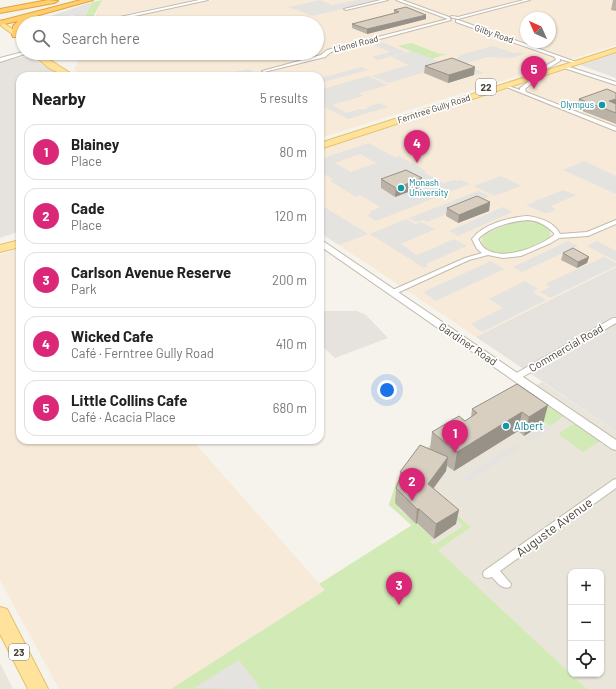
<!DOCTYPE html>
<meta charset="utf-8">
<style>
body{margin:0;font-family:Barlow,sans-serif;background:#f6f6f6;color:#222}
.controls{position:absolute;right:12px;bottom:12px;display:grid;overflow:hidden;border-radius:8px;box-shadow:0 1px 3px #0004}
.controls button{width:36px;height:36px;display:grid;place-items:center;padding:0;border:0;border-bottom:1px solid #e0e0e0;background:#fff;color:#222;font:20px sans-serif}
.compass{position:absolute;left:520px;top:12px;width:36px;height:36px;border-radius:50%;background:#fff;box-shadow:0 1px 3px #0004;rotate:315deg}
.you{position:absolute;left:387px;top:390px;width:14px;height:14px;margin:-10px;border:3px solid #fff;border-radius:50%;background:#1a73e8;box-shadow:0 0 0 6px #1a73e833}
.badge{display:grid;place-items:center;width:26px;height:26px;border-radius:50%;background:#db2777;color:#fff;font-size:13px;font-weight:700}
.pin{position:absolute;translate:-50% -33px;filter:drop-shadow(0 1px 2px #0008)}
.pin::after{content:'';position:absolute;top:21px;width:14px;height:12px;background:inherit;clip-path:polygon(0 0,100% 0,50% 100%)}
.list{margin:0;padding:0;list-style:none}
h2{display:flex;justify-content:space-between;align-items:center;height:52px;margin:0;padding:0 16px;font-size:17px}
h2 small{font-size:13px;font-weight:400;color:#767676}
.list li{display:grid;grid-template-columns:26px 1fr auto;gap:12px;align-items:center;box-sizing:border-box;height:56px;margin:0 8px 8px;padding:0 8px;border:1px solid #e0e0e0;border-radius:12px}
.list b{display:block;font-size:15px;white-space:nowrap}
.list p{margin:0;font-size:13px;white-space:nowrap;color:#767676}
.list em{font-size:13px;font-style:normal;color:#767676}
.icon{flex:none;width:22px;height:22px;fill:none;stroke:currentColor;stroke-width:2;stroke-linecap:round;stroke-linejoin:round}
.map{position:relative;flex:none;width:616px;height:689px;overflow:hidden}
.search{position:absolute;background:#fff;box-shadow:0 1px 3px #0004;left:16px;top:16px;width:308px;height:44px;display:flex;align-items:center;gap:10px;box-sizing:border-box;padding:0 14px;border-radius:22px;color:#767676;font-size:15px}
.panel{position:absolute;background:#fff;box-shadow:0 1px 3px #0004;left:16px;top:72px;width:308px;height:372px;border-radius:12px}
.map>svg:first-child{display:block}
.residential{fill:#eae5da;fill-rule:evenodd}
.commercial{fill:#f7ead8;fill-rule:evenodd}
.industrial{fill:#e6e2dd}
.green{fill:#d2eab5}
.parking{fill:#e5e3e0;fill-rule:evenodd}
.lines{fill:none;stroke-linecap:round;stroke-linejoin:round}
.minor-casing{stroke:#c2bbae;stroke-width:2}
.tertiary-casing{stroke:#c2bbae;stroke-width:2}
.primary-casing{stroke:#e6c16a;stroke-width:2}
.motorway-casing{stroke:#e0a43c;stroke-width:2}
.minor{fill:#fff;fill-rule:evenodd}
.tertiary{fill:#fff;fill-rule:evenodd}
.primary{fill:#ffe39c;fill-rule:evenodd}
.motorway{fill:#ffcf6e;fill-rule:evenodd}
.wall{fill:#bab2a6}
.shaded-wall{fill:#979187}
.building{fill:#d8cfc1;stroke:#979187}
.culture-dot{fill:#0f9aa8;stroke:#fff;stroke-width:1.5}
.labels{text-anchor:middle;stroke-width:3.5;stroke-linejoin:round;paint-order:stroke}
.far-street-label{font-size:9px;fill:#4b4439;stroke:#fff}
.far-culture-label{font-size:9px;fill:#0d838f;stroke:#fff;text-anchor:end}
.shield{fill:#fff;stroke:#817c74;stroke-width:1}
.shield-label{font-size:10px;font-weight:bold;fill:#4b4439}
.street-label{font-size:11px;fill:#4b4439;stroke:#fff}
.culture-label{font-size:11px;fill:#0d838f;stroke:#fff;text-anchor:start}
.near-street-label{font-size:13px;fill:#4b4439;stroke:#fff}
</style>
<div class="map">
<svg width="616" height="689" viewBox="0 0 616 689">
<rect width="100%" height="100%" fill="#f6f3ec"/>
<path class="residential" d="M542,382L616,431V689H587L389,505L396,483L419,452ZM571,572H601V674H571Z
M0,663L13,689H0Z"/>
<path class="commercial" d="M102,0H194L93,21Z
M214,0H393L515,42L401,0H616V45L320,138V76H83L74,70L81,53H317V23H102ZM526,18H550V42H526Z
M575,67L616,82V266L476,337L339,245L367,234L320,204V150Z
M20,248V440H192L325,590L171,689H59L0,580V255Z"/>
<path class="industrial" d="M616,53V78L580,65Z
M23,57L31,58L61,76H20V231L0,238V62Z
M616,267V431L476,337Z
M324,311H357L366,315L388,338L335,358L320,344V312Z"/>
<path class="green" d="M102,0L91,21L82,23L92,2Z
M411,43L440,54H446L432,59L398,46Z
M522,220C532,221 542,223 550,230V237C531,247 500,265 482,244V238L485,234L515,221Z
M527,390L564,416L550,426L511,400Z
M576,424L600,441L583,452L559,435L561,434L559,433L572,425Z
M453,433L399,509L434,539L430,542L434,545L463,526L449,513L452,511L471,527L438,550L587,689H171L325,590L319,584L412,525L389,505L396,483L419,452Z"/>
<path class="parking" d="M320,0L332,5L358,0H382L312,16L289,7Z
M92,2L85,16L74,18V15L59,17V19L50,20L44,23H34L38,20Z
M382,42L406,52L378,60L372,57L390,52L374,45Z
M493,46L514,53L518,52L524,54L512,58L488,57L463,64L484,73L476,75L440,61L457,58L460,55Z
M412,51L447,65L389,83L372,76L409,65L391,57Z
M362,67L368,70L320,83V78Z
M248,69L262,76H220Z
M368,76L388,85L359,93L363,96L332,105L346,113L360,109L362,110L369,108L367,107L379,103L388,107L348,119L320,105V90Z
M369,143L396,158L399,156L426,171L423,172L444,183L454,180L457,181L461,180L470,184L376,221L367,215L372,213L369,212L380,207L360,195L356,197L330,181L333,179L320,172V159ZM360,154L376,163L351,172L335,163Z
M584,161L616,176V194L563,170Z
M501,176L521,186L494,196L474,186Z
M563,190L576,195L551,206L556,210L548,213H544L526,205Z
M478,191L490,196L427,222L423,220L416,222L409,218Z
M320,204L368,234L339,245L320,233Z
M503,207L512,212L458,236L449,231Z
M406,219L415,224L421,222L435,229L401,244L417,255L454,239L467,246L426,264L428,266L424,268L370,234Z
M568,241L578,246L522,272L513,267Z
M597,241L616,251V261L587,246Z
M604,257L616,263V266L550,298L540,292L550,287L545,284Z
M491,261L504,269L436,301L423,292Z
M525,281L538,289L533,292L546,300L482,332L471,324L503,308L489,299Z
M545,425L550,429L529,442L524,438Z
M515,444L520,448L467,482L462,478Z
M239,660L261,689L194,688Z"/>
<g class="lines">
<defs>
<path id="minor" d="M381,0H388L346,10L344,9Z
M396,0H402L449,17L451,20L331,52L325,57L264,72L262,71L321,55L327,50L448,19Z
M524,0H530L458,19L450,17L452,16L458,17Z
M456,20H458L579,63L577,64L560,59V61L547,69H543V67L556,60L555,57L456,22Z
M566,66L616,82V85L564,68V67Z
M538,74L542,75L525,89L526,92L616,127V131L504,86L506,85L520,90V88Z
M528,216C541,218 554,222 560,234L587,232L616,220V224L588,236L559,238L551,243L521,256L503,258L488,255L469,260L395,294H392L388,292L465,258L482,253L477,249L472,239C483,224 510,217 528,216ZM528,220C539,221 546,225 554,233V235C538,247 501,263 483,247C481,245 480,242 478,239C490,227 512,221 528,220Z
M613,318H616V323L519,379L516,380L512,377L513,375Z
M616,479V488L500,571L511,584L510,587C502,590 497,582 492,577L488,578L484,577L483,574L484,571L613,480Z"/>
<path id="tertiary" d="M199,0H208L102,23H92Z
M23,52L28,53L0,62V58Z
M320,239L616,440V450L612,449L320,246Z"/>
<path id="primary" d="M0,20L23,37V42L0,25Z
M616,48V52L320,149V143Z
M30,53H39L75,76H65L49,68Z
M20,240V247L0,252V245Z
M0,607L7,609L48,689H28L0,634Z"/>
<path id="motorway" d="M48,0L58,1L54,3L0,13V9Z
M81,0H93L32,17V20L23,23L19,37H13L12,35L13,26L18,21L0,25V21Z"/>
</defs>
<use href="#minor" class="minor-casing"/>
<use href="#tertiary" class="tertiary-casing"/>
<use href="#primary" class="primary-casing"/>
<use href="#motorway" class="motorway-casing"/>
<use href="#minor" class="minor"/>
<use href="#tertiary" class="tertiary"/>
<use href="#primary" class="primary"/>
<use href="#motorway" class="motorway"/>
</g>
<path class="wall" d="M613,0H616V11L611,10Z
M394,10L426,19L367,34L352,28V24L394,13Z
M425,66L474,75L448,83L424,73Z
M616,93V124L577,109L579,99Z
M381,179L421,187L395,197L381,188Z
M490,202L489,211L458,223L446,216L447,208Z
M563,253L589,257L587,263L577,268L561,260Z
M517,384L543,424L524,436L518,431L454,471L447,466L446,471L434,488L456,524L434,539L417,523L416,524L395,503L396,488L399,481L400,472L430,449L432,432L465,421L471,417L472,409Z"/>
<path class="shaded-wall" d="M426,15V19L367,34V29Z
M475,67L474,75L448,83L449,75Z
M616,99V108L609,101Z
M422,178L421,187L395,197L396,188Z
M490,202L489,211L458,223L459,215Z
M589,257L587,263L577,268L578,262Z
M548,405L543,424L524,436L529,417Z
M522,412L518,431L454,471L457,452Z
M448,457L446,471L426,498L428,484Z
M417,509H419L417,523L416,524Z
M459,510L456,524L434,539L436,524Z"/>
<path class="building" d="M406,7L426,15L367,29L352,24L399,12L394,10Z
M452,58L475,67L449,75L425,66Z
M607,89L616,93V99L609,101L616,104V113L579,99Z
M406,170L422,178L396,188L381,179Z
M477,196L490,202L459,215L447,208Z
M573,248L589,257L578,262L563,253Z
M517,384L548,405L529,417L522,412L457,452L432,432L459,416L465,421L477,413L472,409Z
M420,445L448,457L428,484L459,510L436,524L419,509H417L396,488L402,473L400,472Z"/>
<g class="culture-dot">
<circle cx="602" cy="105" r="4"/>
<circle cx="401" cy="188" r="4"/>
<circle cx="506" cy="426" r="4"/>
</g>
<g class="labels">
<g class="far-street-label">
<text transform="translate(494 34) rotate(19)" y="3">Gilby Road</text>
<text transform="translate(356 44) rotate(-14)" y="3">Lionel Road</text>
<text transform="translate(434 109) rotate(-18)" y="3">Ferntree Gully Road</text>
</g>
<g class="far-culture-label">
<text x="594" y="108">Olympus</text>
<text x="409" y="186" text-anchor="start">Monash<tspan x="409" dy="10">University</tspan></text>
</g>
<g class="shield">
<rect x="476" y="79" width="20" height="16" rx="3"/>
<rect x="9" y="644" width="20" height="16" rx="3"/>
</g>
<g class="shield-label">
<text x="486" y="91">22</text>
<text x="19" y="656">23</text>
</g>
<g class="street-label">
<text transform="translate(468 344) rotate(34)" y="4">Gardiner Road</text>
<text transform="translate(566 348) rotate(-30)" y="4">Commercial Road</text>
</g>
<g class="culture-label">
<text x="514" y="430">Albert</text>
</g>
<g class="near-street-label">
<text transform="translate(554 527) rotate(-36)" y="5">Auguste Avenue</text>
</g>
</g>
</svg>
<div class="controls">
<button>+</button>
<button>−</button>
<button><svg class="icon" aria-label="locate" viewBox="0 0 24 24"><circle cx="12" cy="12" r="6"/><path d="M12 2v4M12 18v4M2 12h4M18 12h4"/></svg></button>
</div>
<svg class="compass" viewBox="-18 -18 36 36"><path d="M0-13l5 13h-10z" fill="#e53935"/><path d="M0 13l5-13h-10z" fill="#767676"/></svg>
<div class="you"></div>
<div class="pin badge" style="left:455px;top:453px">1</div>
<div class="pin badge" style="left:412px;top:501px">2</div>
<div class="pin badge" style="left:399px;top:605px">3</div>
<div class="pin badge" style="left:417px;top:163px">4</div>
<div class="pin badge" style="left:534px;top:89px">5</div>
<div class="search"><svg class="icon" aria-label="search" viewBox="0 0 24 24"><circle cx="10" cy="10" r="6"/><path d="M15 15l6 6"/></svg>Search here</div>
<section class="panel">
<h2>Nearby<small>5 results</small></h2>
<ul class="list">
<li><span class="badge">1</span><div><b>Blainey</b><p>Place</p></div><em>80 m</em></li>
<li><span class="badge">2</span><div><b>Cade</b><p>Place</p></div><em>120 m</em></li>
<li><span class="badge">3</span><div><b>Carlson Avenue Reserve</b><p>Park</p></div><em>200 m</em></li>
<li><span class="badge">4</span><div><b>Wicked Cafe</b><p>Café · Ferntree Gully Road</p></div><em>410 m</em></li>
<li><span class="badge">5</span><div><b>Little Collins Cafe</b><p>Café · Acacia Place</p></div><em>680 m</em></li>
</ul>
</section>
</div>
